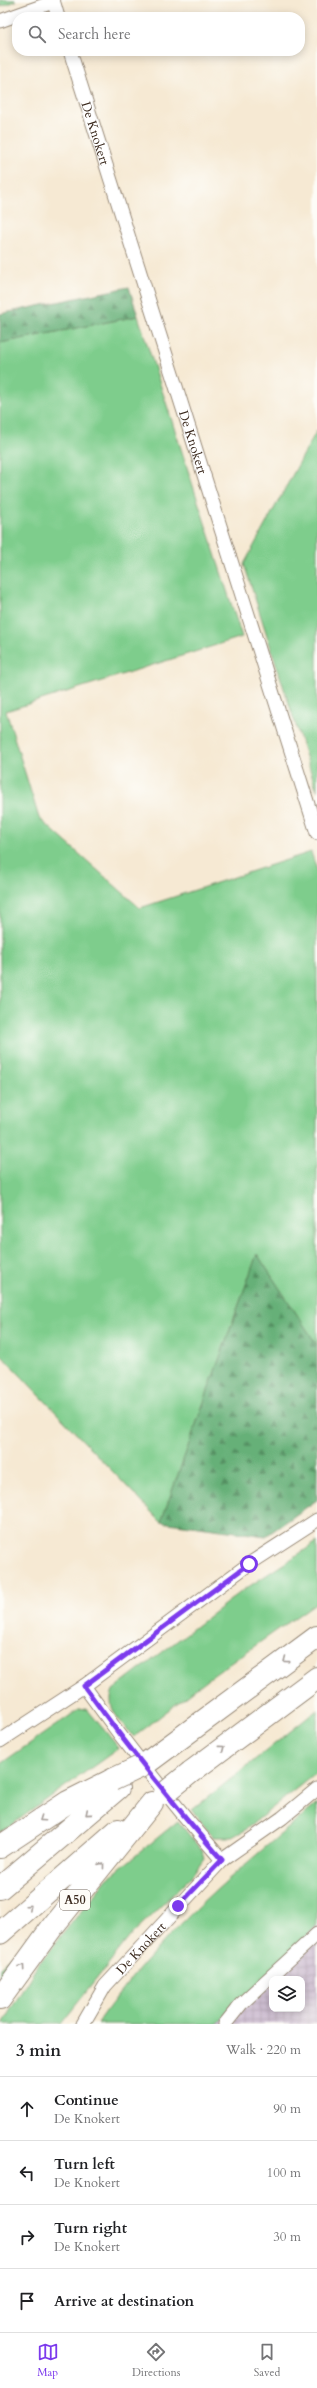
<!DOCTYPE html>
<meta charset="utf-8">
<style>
body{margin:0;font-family:Cardo,serif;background:#f6f6f6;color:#202124}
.controls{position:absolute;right:12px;bottom:12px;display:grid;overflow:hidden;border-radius:8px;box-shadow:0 2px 10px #0003}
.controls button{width:36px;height:36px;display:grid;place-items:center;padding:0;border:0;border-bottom:1px solid #e0e0e0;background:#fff;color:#202124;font:20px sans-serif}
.stop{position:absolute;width:12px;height:12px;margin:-9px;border:3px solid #7c3aed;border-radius:50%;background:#fff}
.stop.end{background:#7c3aed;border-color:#fff;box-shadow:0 1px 4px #0008}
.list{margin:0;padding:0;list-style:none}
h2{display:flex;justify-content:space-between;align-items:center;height:52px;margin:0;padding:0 16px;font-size:17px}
h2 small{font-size:13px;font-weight:400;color:#757577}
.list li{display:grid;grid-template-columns:26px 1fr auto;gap:12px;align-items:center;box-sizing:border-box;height:64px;padding:0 16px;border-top:1px solid #e0e0e0}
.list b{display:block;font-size:15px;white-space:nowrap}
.list p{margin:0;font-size:13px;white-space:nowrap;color:#757577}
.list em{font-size:13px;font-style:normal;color:#757577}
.icon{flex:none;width:22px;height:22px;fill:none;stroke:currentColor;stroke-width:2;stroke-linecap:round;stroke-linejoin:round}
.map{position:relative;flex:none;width:317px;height:2024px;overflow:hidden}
.search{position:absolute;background:#fff;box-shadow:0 2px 10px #0003;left:12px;right:12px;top:12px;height:44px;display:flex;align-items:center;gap:10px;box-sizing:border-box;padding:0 14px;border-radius:16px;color:#757577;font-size:15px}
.sheet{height:308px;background:#fff}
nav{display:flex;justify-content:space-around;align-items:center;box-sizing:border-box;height:56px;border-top:1px solid #e0e0e0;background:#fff;font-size:11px;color:#757577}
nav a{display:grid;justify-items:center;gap:2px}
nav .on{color:#7c3aed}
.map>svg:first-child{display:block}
.industrial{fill:url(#industrial-grid);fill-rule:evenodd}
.grass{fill:#7ecd8c;stroke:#5c7c55}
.forest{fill:url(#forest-firs);stroke:#506d4b}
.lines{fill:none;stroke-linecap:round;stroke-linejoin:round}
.minor-casing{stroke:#988a78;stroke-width:15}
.motorway-casing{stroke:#988a78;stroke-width:24}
.minor{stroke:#fff;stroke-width:13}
.motorway{stroke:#fff;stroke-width:22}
.motorway-bridge-casing{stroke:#988a78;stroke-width:24;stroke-linecap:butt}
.motorway-bridge{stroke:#fff;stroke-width:22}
.oneway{stroke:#a79f9a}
.route{stroke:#7c3aed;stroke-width:5}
.labels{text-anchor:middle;stroke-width:3;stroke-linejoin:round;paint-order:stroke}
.shield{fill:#fdfcf7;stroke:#75695f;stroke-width:1}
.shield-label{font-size:12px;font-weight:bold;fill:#3b2a1e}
.street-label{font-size:13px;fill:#3b2a1e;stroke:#fdfcf7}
</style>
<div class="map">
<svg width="317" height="2024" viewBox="0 0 317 2024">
<defs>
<pattern id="industrial-grid" width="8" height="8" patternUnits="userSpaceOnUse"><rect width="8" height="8" fill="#cebed1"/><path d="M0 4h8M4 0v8" fill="none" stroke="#b2a3b3"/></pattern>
<pattern id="forest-firs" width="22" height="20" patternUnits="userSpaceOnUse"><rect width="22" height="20" fill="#66b078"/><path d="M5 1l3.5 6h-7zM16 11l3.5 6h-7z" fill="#558f62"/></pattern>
</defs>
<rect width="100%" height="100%" fill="#fdfcf7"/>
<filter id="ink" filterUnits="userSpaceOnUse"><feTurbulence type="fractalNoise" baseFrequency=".025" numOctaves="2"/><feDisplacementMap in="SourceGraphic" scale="8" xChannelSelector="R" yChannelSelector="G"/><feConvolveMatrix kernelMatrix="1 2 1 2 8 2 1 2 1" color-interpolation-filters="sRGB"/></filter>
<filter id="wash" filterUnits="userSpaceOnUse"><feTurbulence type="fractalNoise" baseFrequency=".012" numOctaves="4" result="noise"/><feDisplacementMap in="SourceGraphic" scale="16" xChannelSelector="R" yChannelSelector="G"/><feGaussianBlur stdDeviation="0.9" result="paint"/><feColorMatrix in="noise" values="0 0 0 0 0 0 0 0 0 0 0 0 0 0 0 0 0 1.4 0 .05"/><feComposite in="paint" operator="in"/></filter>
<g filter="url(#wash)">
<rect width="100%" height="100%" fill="#f6e9d3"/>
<path class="industrial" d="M317,1906V2024H207ZM272,1979H302V2009H272Z"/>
<path class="grass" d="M0,0H15L16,1L0,7Z
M138,316L242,637L6,711L39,818L140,908L311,852L317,870V1345L257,1254L161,1522L0,1354V343Z
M317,430V791L244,564Z
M317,1542V1602L208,1679L134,1737C122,1722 105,1710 113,1690L242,1591Z
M87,1709L119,1748L0,1833V1764L78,1710Z
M317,1710V1772L245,1830L232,1837H213L192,1810Z
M317,1804V1925L217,2024H97C159,1934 234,1873 317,1804Z
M178,1821L202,1851L204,1858L190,1878L132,1934L61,2024H2L37,1966L107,1879Z
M30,1940L0,1978V1967Z"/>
<path class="forest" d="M129,287L138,316L0,343V314Z
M257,1254L317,1345V1500L266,1536L161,1522Z"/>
</g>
<g filter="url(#ink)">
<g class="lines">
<defs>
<g id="minor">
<path d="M53,0L58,17"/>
<path d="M0,21L53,2"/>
<path id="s1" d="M70,51L317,833"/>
<path d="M317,1520L249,1564L84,1686C127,1746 173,1804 222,1860L282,1818L317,1789"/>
<path d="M0,1741L84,1686"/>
<path id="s2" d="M83,2024L105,1986L222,1860"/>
<path d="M225,2024L241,2004L317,1934"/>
</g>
<path id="motorway" d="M144,1765L317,1637
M191,1772L317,1678
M0,1847L68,1802L112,1780
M0,1888L118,1788
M0,1933L118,1830
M0,1999L53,1926L152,1803"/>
</defs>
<use href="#minor" class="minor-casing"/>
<use href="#motorway" class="motorway-casing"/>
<use href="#minor" class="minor"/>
<use href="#motorway" class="motorway"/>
<defs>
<path id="motorway-bridge" d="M112,1780L144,1765
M165,1793L191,1772"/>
</defs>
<use href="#motorway-bridge" class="motorway-bridge-casing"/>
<use href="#motorway-bridge" class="motorway-bridge"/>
</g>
<defs><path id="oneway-chevron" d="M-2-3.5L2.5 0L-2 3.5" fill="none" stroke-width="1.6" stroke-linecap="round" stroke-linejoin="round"/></defs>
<g class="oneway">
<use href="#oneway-chevron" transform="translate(286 1660) rotate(143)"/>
<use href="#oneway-chevron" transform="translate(222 1748) rotate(-37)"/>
<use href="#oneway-chevron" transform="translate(88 1813) rotate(140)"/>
<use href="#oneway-chevron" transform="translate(42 1819) rotate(146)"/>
<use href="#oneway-chevron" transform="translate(102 1865) rotate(-51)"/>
<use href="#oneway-chevron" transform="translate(29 1907) rotate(-42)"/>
<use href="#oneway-chevron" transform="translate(22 1967) rotate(-55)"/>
</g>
</g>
<g class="lines" filter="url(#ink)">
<path class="route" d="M178,1906L222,1860C173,1804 127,1746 84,1686L249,1564"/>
</g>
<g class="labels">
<rect class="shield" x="60" y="1890" width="30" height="20" rx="3"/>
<g class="shield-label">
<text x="75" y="1904">A50</text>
</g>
<g class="street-label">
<text dy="5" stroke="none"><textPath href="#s1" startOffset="86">De Knokert</textPath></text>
<text dy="5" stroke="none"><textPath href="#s1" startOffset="410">De Knokert</textPath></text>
<text dy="5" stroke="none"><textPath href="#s2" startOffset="96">De Knokert</textPath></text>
</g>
</g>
</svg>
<div class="controls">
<button><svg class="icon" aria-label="layers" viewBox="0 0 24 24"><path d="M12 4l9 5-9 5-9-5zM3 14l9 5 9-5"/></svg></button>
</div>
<div class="stop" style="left:249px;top:1564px"></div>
<div class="stop end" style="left:178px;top:1906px"></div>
<div class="search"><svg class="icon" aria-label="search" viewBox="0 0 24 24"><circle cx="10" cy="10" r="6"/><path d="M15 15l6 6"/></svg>Search here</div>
</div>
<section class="sheet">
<h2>3 min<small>Walk · 220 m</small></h2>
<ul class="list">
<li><svg class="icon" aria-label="ahead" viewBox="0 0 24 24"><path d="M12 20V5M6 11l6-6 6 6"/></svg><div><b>Continue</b><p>De Knokert</p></div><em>90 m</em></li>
<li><svg class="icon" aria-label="left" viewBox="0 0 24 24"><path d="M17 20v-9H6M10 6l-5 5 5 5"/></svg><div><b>Turn left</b><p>De Knokert</p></div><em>100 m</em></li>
<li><svg class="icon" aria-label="right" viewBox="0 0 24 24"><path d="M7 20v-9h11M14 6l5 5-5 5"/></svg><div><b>Turn right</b><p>De Knokert</p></div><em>30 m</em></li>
<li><svg class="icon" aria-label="arrive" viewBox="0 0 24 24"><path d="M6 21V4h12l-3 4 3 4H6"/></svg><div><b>Arrive at destination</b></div></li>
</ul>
</section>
<nav>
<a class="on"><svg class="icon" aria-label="map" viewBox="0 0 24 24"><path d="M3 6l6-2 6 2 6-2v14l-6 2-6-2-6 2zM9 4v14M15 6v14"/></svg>Map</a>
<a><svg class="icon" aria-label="directions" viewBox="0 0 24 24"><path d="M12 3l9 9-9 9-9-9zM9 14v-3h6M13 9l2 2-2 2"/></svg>Directions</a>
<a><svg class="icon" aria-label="saved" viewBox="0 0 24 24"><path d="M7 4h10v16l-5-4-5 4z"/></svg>Saved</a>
</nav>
